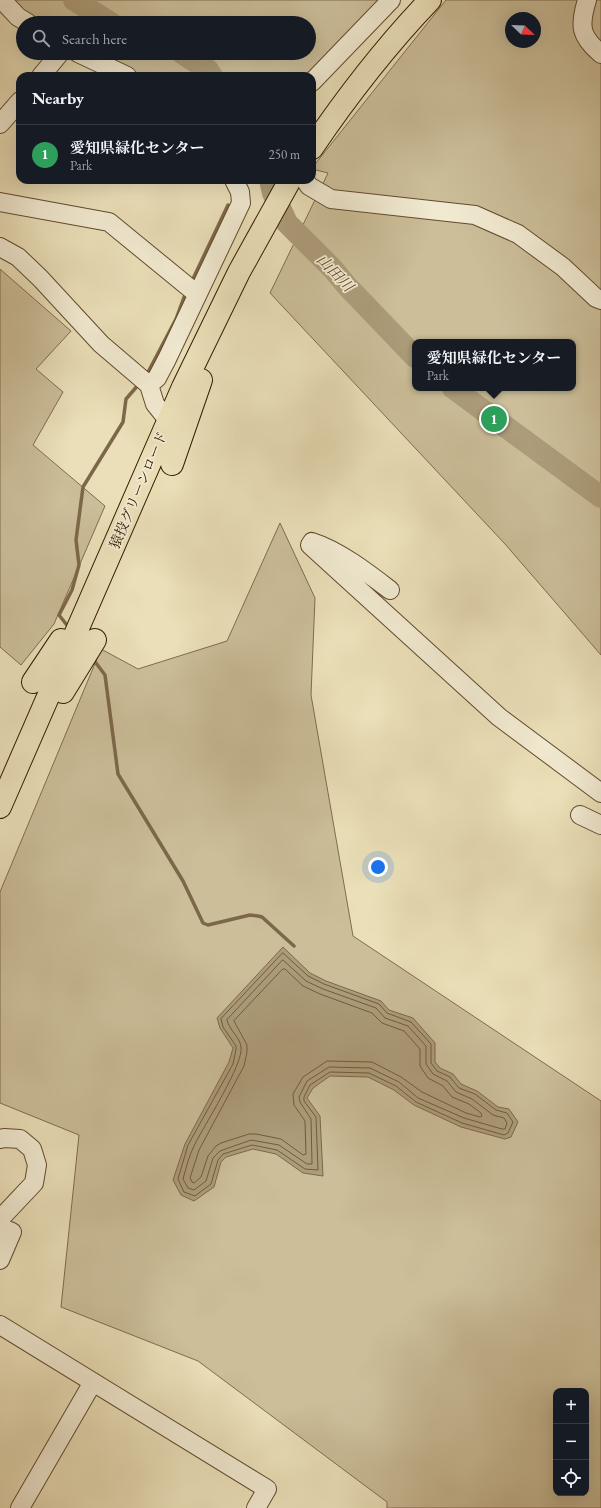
<!DOCTYPE html>
<meta charset="utf-8">
<style>
body{margin:0;font-family:"EB Garamond","Noto Serif JP",serif;background:#242831;color:#f1f3f6}
.controls{position:absolute;right:12px;bottom:12px;display:grid;overflow:hidden;border-radius:8px;box-shadow:0 4px 16px #0002}
.controls button{width:36px;height:36px;display:grid;place-items:center;padding:0;border:0;border-bottom:1px solid #363941;background:#171b24;color:#f1f3f6;font:20px sans-serif}
.compass{position:absolute;left:505px;top:12px;width:36px;height:36px;border-radius:50%;background:#171b24;box-shadow:0 4px 16px #0002;rotate:113deg}
.you{position:absolute;left:378px;top:867px;width:14px;height:14px;margin:-10px;border:3px solid #fff;border-radius:50%;background:#1a73e8;box-shadow:0 0 0 6px #1a73e833}
.badge{display:grid;place-items:center;width:26px;height:26px;border-radius:50%;background:#2563eb;color:#fff;font-size:13px;font-weight:700}
.pin{position:absolute;translate:-50% -50%;border:2px solid #fff;box-shadow:0 1px 4px #0006}
.popup{position:absolute;left:412px;top:339px;width:164px;height:52px;box-sizing:border-box;display:grid;place-content:center;border-radius:8px;background:#171b24;filter:drop-shadow(0 1px 3px #0005);font-size:13px;white-space:nowrap;color:#9ea1a6}
.popup b{font-size:15px;color:#f1f3f6}
.popup::after{content:'';position:absolute;left:50%;top:100%;margin-left:-8px;border:8px solid transparent;border-top-color:#171b24}
.list{margin:0;padding:0;list-style:none}
h2{display:flex;justify-content:space-between;align-items:center;height:52px;margin:0;padding:0 16px;font-size:17px}
h2 small{font-size:13px;font-weight:400;color:#9ea1a6}
.list li{display:grid;grid-template-columns:26px 1fr auto;gap:12px;align-items:center;box-sizing:border-box;height:60px;padding:0 16px;border-top:1px solid #363941}
.list b{display:block;font-size:15px;white-space:nowrap}
.list p{margin:0;font-size:13px;white-space:nowrap;color:#9ea1a6}
.list em{font-size:13px;font-style:normal;color:#9ea1a6}
.icon{flex:none;width:22px;height:22px;fill:none;stroke:currentColor;stroke-width:2;stroke-linecap:round;stroke-linejoin:round}
.map{position:relative;flex:none;width:601px;height:1508px;overflow:hidden}
.search{position:absolute;background:#171b24;box-shadow:0 4px 16px #0002;left:16px;top:16px;width:300px;height:44px;display:flex;align-items:center;gap:10px;box-sizing:border-box;padding:0 14px;border-radius:22px;color:#9ea1a6;font-size:15px}
.panel{position:absolute;background:#171b24;box-shadow:0 4px 16px #0002;left:16px;top:72px;width:300px;height:112px;border-radius:12px}
.map>svg:first-child{display:block}
.green{fill:#cbbe99;stroke:#806c4c;fill-rule:evenodd}
.water{fill:#ac9c79;stroke:#7c6849}
.lines{fill:none;stroke-linecap:round;stroke-linejoin:round}
.shore{stroke:#705b3c;stroke-width:1}
.stream{stroke:#7c6849;stroke-width:3.5}
.river{stroke:#ac9c79;stroke-width:22}
.minor-casing{stroke:#624b2e;stroke-width:20}
.major-casing{stroke:#351a00;stroke-width:24}
.minor{stroke:#f1ead1;stroke-width:18}
.major{stroke:#eadfb8;stroke-width:22}
.labels{text-anchor:middle;stroke-width:3.5;stroke-linejoin:round;paint-order:stroke}
.street-label{font-size:14px;fill:#351a00;stroke:#f1ead1}
.water-label{font-size:15px;font-style:italic;fill:#5f482a;stroke:#f1ead1}
</style>
<div class="map">
<svg width="601" height="1508" viewBox="0 0 601 1508">
<rect width="100%" height="100%" fill="#eadfb8"/>
<filter id="stains"><feTurbulence type="fractalNoise" baseFrequency=".005" numOctaves="4"/><feColorMatrix values="0 0 0 0 .2 0 0 0 0 .09 0 0 0 0 .02 0 0 0 .5 -.17"/></filter>
<radialGradient id="worn" r=".72"><stop offset=".6" stop-color="#630" stop-opacity="0"/><stop offset="1" stop-color="#630" stop-opacity=".3"/></radialGradient>
<path class="green" d="M14,0H382L309,76H142L93,53H309V23H45L22,10Z
M446,0H601V655L505,544L270,293L328,173L312,169V168ZM511,18H535V42H511ZM415,342H573V388H415Z
M0,269L71,331L36,369L63,392L33,445L105,506L54,624L21,665L0,647Z
M280,523L315,598L311,695L353,936L601,1101V1508H387V1502L198,1361L61,1307L79,1135L0,1103V892L101,649L138,669L227,641ZM556,1391H586V1493H556Z"/>
<path class="water" d="M283,947L310,973L326,981L381,1001L389,1010L413,1018L435,1043V1062L440,1068L453,1074L461,1084L477,1091L498,1107L509,1109L518,1122L511,1137L505,1139L461,1127L414,1105L394,1090L368,1077L330,1076L313,1088L307,1098L320,1116L323,1176L303,1173L276,1154L253,1149L226,1157L221,1162L214,1187L194,1201L181,1195L173,1180L185,1144L229,1062L233,1048L220,1028L217,1018Z"/>
<g class="lines">
<path class="shore" d="M283,953L308,976L324,984L379,1004L387,1013L411,1022L431,1044V1063L437,1071L450,1077L459,1088L475,1094L496,1110L507,1113L513,1122L508,1133L504,1135L462,1123L416,1102L396,1086L369,1073L330,1072L310,1085L304,1097V1101L316,1117L318,1170L305,1169L277,1150L252,1145L223,1154L218,1160L211,1184L195,1196L184,1192L178,1179L188,1145L233,1064L236,1049V1046L223,1027L221,1019Z
M283,960L306,981L323,989L376,1008L385,1018L408,1026L426,1046V1064L433,1074L447,1081L456,1092L472,1099L493,1115L504,1118L507,1123L505,1129H502L464,1118L418,1098L399,1082L370,1068L329,1067L307,1081L299,1097L300,1102L311,1119L312,1164H307L279,1145L251,1140L220,1151L213,1158L206,1181L194,1190L188,1188L183,1179C186,1168 189,1156 194,1146C203,1127 244,1064 241,1047C240,1037 229,1030 227,1020Z
M283,969H285L303,986L320,994L372,1013L382,1023L404,1031L420,1049V1066L428,1078L443,1086L452,1097L469,1104L481,1113L482,1116L480,1117L466,1113L422,1092L401,1077L372,1062L327,1061L303,1077L293,1094L294,1105L305,1121L306,1154L303,1155L281,1139L256,1134H249L221,1143L216,1146L208,1156L201,1177L194,1183L192,1182L190,1178L199,1150L244,1066L247,1052V1045L234,1021Z"/>
<path class="stream" d="M191,283L228,205
M146,376L176,319L186,292
M70,629L59,615L72,590L79,565L76,540L83,487L123,422L126,399L139,384
M93,659L105,675L118,774L183,881L203,923L208,925L250,915L258,916L262,917L294,946"/>
<path class="river" d="M74,0L111,23
M182,53L208,70L212,76
M270,180L273,193L287,223L332,268L347,286L415,357
M453,388L601,497"/>
<defs>
<path id="minor" d="M2,0L18,17L28,23
M587,0C579,26 580,36 601,54
M78,53L127,76
M41,76L60,53
M312,82L391,0
M0,124L20,101
M305,180L309,186L331,199L475,215L518,234L563,267L596,298L601,300
M0,202L109,222L197,294
M0,247L18,257L40,278L101,344L149,385L155,404L163,414
M149,385L157,378L167,359L241,203L240,192L234,180
M390,590C368,573 338,550 312,542L310,545L499,717L601,793
M580,815L601,825
M0,1139L4,1138L20,1139L32,1149L37,1165L34,1183L0,1219
M0,1227L12,1232L0,1260
M0,1325L267,1489L256,1508
M20,1508L93,1382"/>
<path id="major" d="M312,148C348,95 386,46 430,0
M172,464L201,380
M33,682L61,640
M63,692L95,640
M0,807L183,387L239,272L290,180"/>
</defs>
<use href="#minor" class="minor-casing"/>
<use href="#major" class="major-casing"/>
<use href="#minor" class="minor"/>
<use href="#major" class="major"/>
</g>
<g class="labels">
<g class="street-label">
<text transform="translate(138 490) rotate(-67)" y="5">猿投グリーンロード</text>
</g>
<g class="water-label">
<text transform="translate(335 273) rotate(46)" y="5">山田川</text>
</g>
</g>
<rect width="100%" height="100%" filter="url(#stains)"/>
<rect width="100%" height="100%" fill="url(#worn)"/>
</svg>
<div class="controls">
<button>+</button>
<button>−</button>
<button><svg class="icon" aria-label="locate" viewBox="0 0 24 24"><circle cx="12" cy="12" r="6"/><path d="M12 2v4M12 18v4M2 12h4M18 12h4"/></svg></button>
</div>
<svg class="compass" viewBox="-18 -18 36 36"><path d="M0-13l5 13h-10z" fill="#e53935"/><path d="M0 13l5-13h-10z" fill="#9ea1a6"/></svg>
<div class="you"></div>
<div class="pin badge" style="left:494px;top:419px;background:#2e9e5b">1</div>
<div class="popup"><b>愛知県緑化センター</b>Park</div>
<div class="search"><svg class="icon" aria-label="search" viewBox="0 0 24 24"><circle cx="10" cy="10" r="6"/><path d="M15 15l6 6"/></svg>Search here</div>
<section class="panel">
<h2>Nearby<small></small></h2>
<ul class="list">
<li><span class="badge" style="background:#2e9e5b">1</span><div><b>愛知県緑化センター</b><p>Park</p></div><em>250 m</em></li>
</ul>
</section>
</div>
